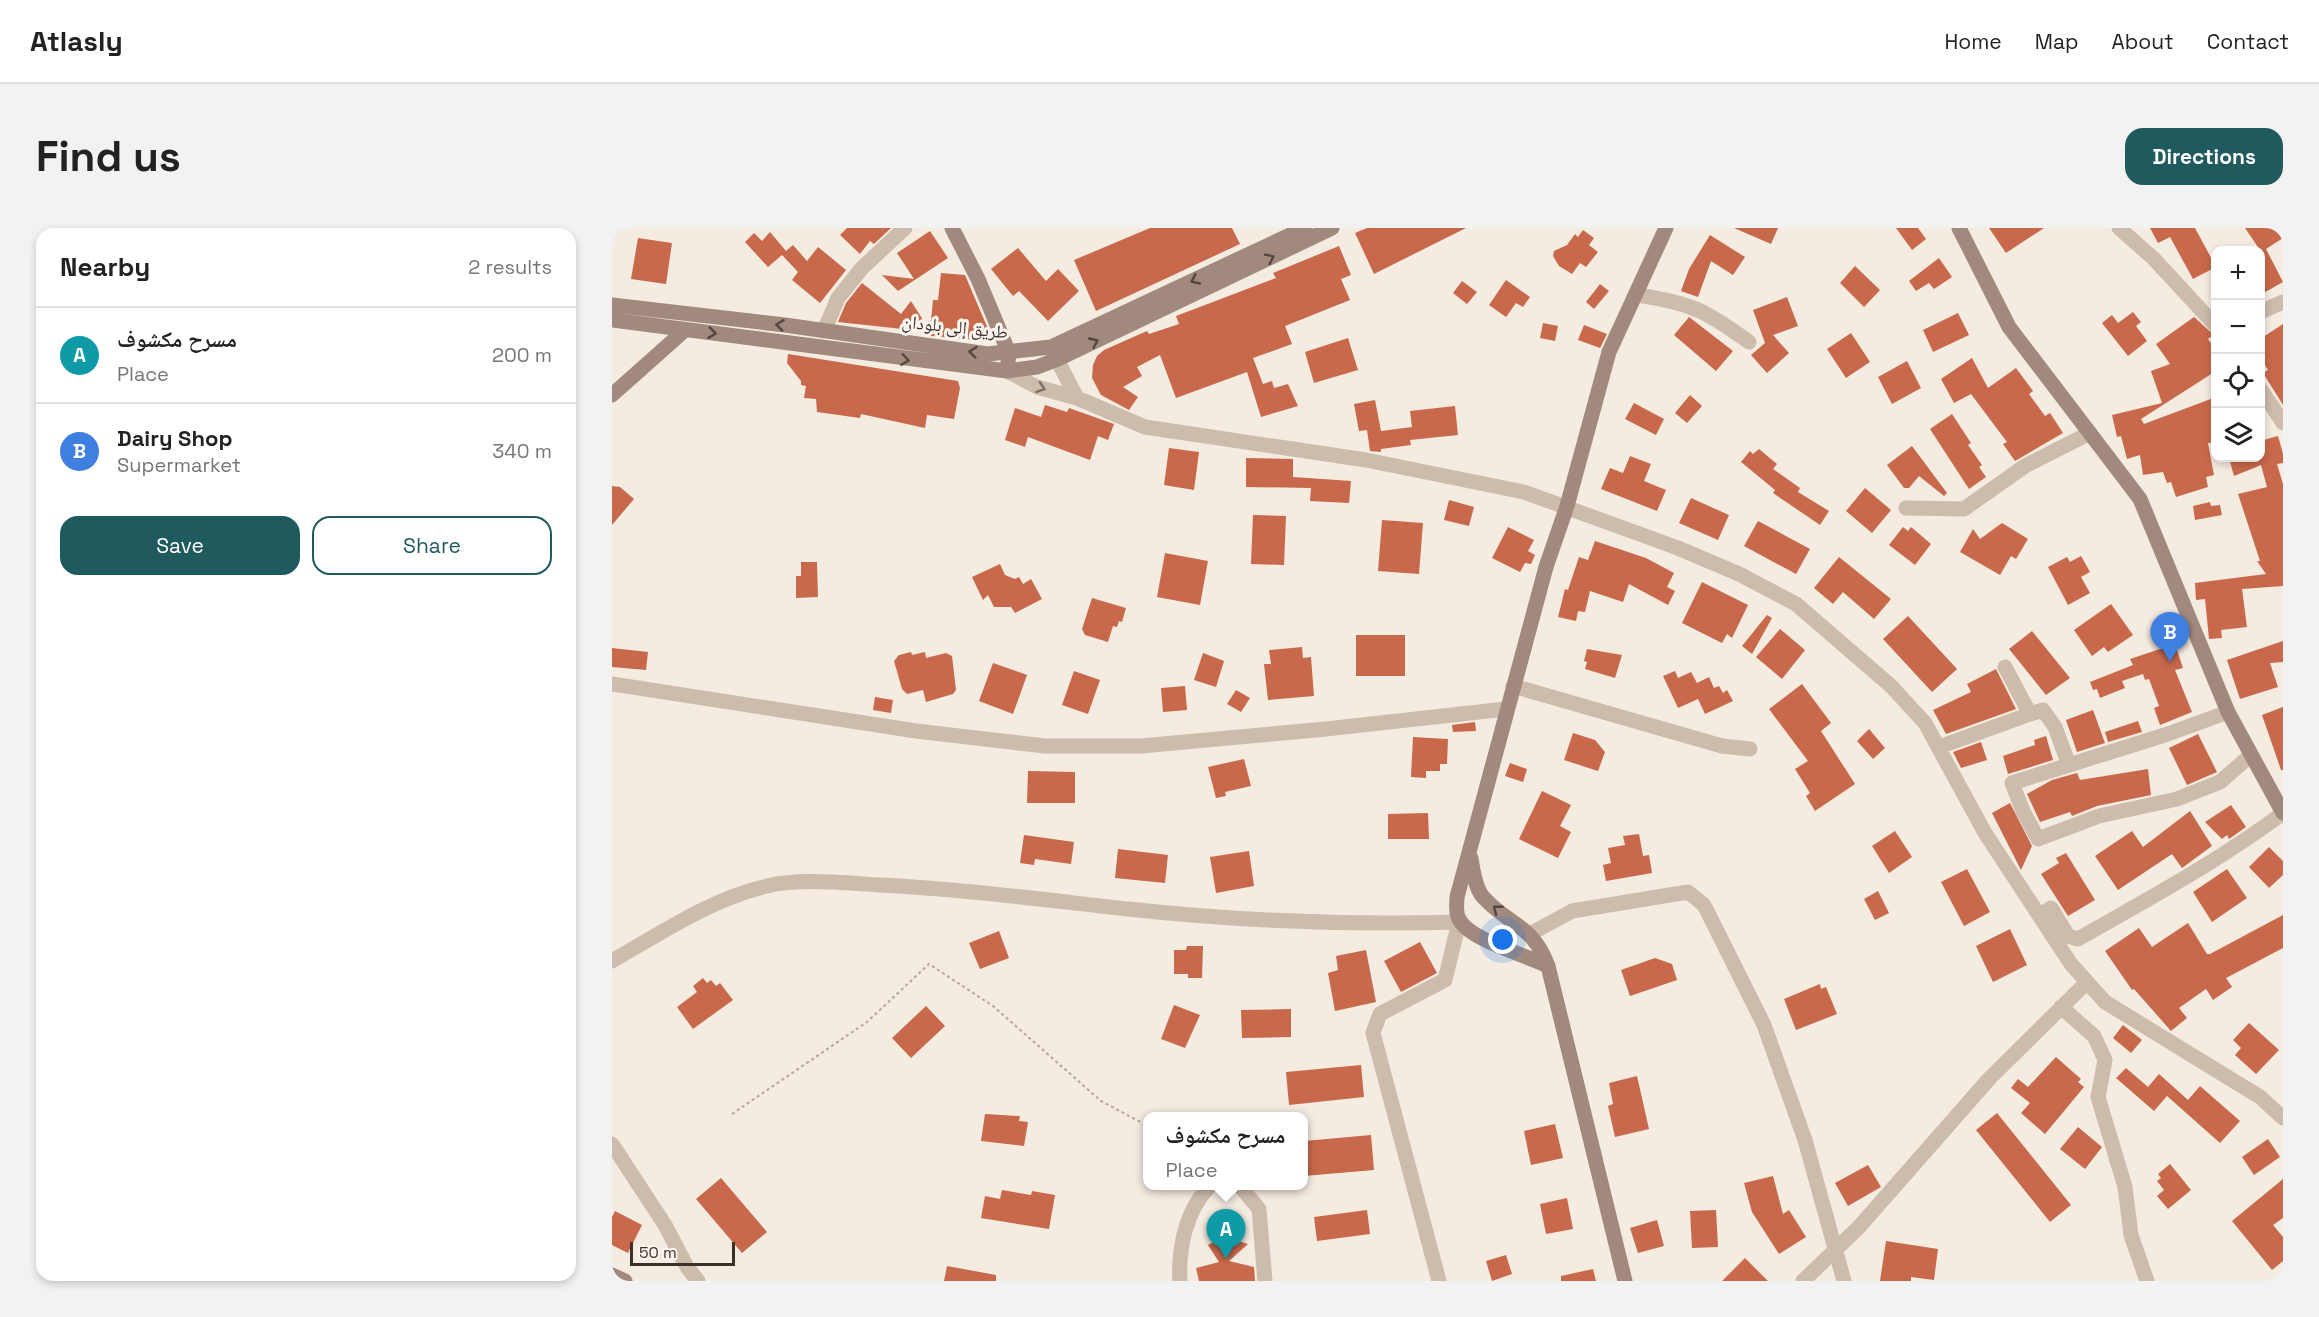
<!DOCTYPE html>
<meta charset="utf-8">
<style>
body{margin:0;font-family:"Space Grotesk","Noto Naskh Arabic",sans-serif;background:#f2f2f2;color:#222}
.controls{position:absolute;right:18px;top:18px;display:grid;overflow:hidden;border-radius:12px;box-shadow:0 3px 9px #0003}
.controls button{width:54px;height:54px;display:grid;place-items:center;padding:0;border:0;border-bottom:2px solid #e0e0e0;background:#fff;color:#222;font:30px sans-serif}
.scale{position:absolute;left:18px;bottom:15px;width:105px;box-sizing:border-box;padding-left:6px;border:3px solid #3b302b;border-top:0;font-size:16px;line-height:21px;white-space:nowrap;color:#3b302b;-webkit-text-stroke:4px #fbf5ee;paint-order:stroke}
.you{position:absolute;left:891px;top:712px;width:21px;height:21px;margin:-15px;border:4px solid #fff;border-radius:50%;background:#1a73e8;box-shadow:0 0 0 9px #1a73e833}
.badge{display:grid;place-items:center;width:39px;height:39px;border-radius:50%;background:#1f5a5e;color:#fff;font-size:20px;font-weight:700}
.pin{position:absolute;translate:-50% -50px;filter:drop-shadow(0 2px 3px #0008)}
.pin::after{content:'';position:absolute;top:32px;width:21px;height:18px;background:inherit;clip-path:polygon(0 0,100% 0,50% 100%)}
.popup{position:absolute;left:531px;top:884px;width:165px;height:78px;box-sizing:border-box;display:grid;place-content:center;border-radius:12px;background:#fff;filter:drop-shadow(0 2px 4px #0005);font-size:20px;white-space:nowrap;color:#767676}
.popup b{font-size:22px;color:#222}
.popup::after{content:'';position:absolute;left:50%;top:100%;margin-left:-12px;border:12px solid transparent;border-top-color:#fff}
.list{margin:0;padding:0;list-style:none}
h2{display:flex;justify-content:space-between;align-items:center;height:78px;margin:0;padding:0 24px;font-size:26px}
h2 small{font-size:20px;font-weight:400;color:#767676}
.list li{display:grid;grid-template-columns:39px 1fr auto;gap:18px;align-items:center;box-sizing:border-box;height:96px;padding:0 24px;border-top:2px solid #e0e0e0}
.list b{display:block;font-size:22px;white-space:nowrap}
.list p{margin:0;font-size:20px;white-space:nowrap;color:#767676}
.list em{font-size:20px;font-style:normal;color:#767676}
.actions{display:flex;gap:12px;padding:18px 24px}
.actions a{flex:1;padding:14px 0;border:2px solid #1f5a5e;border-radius:18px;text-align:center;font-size:21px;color:#1f5a5e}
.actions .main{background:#1f5a5e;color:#fff}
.icon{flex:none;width:33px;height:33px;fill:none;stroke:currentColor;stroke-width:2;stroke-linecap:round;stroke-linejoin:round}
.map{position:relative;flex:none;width:1671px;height:1053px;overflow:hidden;border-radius:18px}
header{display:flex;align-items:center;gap:36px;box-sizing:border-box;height:84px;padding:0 30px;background:#fff;border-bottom:2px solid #e0e0e0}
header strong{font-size:28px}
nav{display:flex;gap:33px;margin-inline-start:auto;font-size:21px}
.intro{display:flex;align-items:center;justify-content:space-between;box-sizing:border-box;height:144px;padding:0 36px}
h1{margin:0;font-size:42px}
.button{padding:15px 27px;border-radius:18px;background:#1f5a5e;color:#fff;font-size:21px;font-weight:700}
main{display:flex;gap:36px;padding:0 36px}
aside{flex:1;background:#fff;border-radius:18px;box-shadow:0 3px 9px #0003}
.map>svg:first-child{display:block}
.building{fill:#c8694b}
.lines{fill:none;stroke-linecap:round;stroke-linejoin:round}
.path{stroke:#b9a596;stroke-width:2;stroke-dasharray:3 3;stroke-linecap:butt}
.street{stroke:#cdbbac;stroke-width:15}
.secondary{stroke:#a18a7d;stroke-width:15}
.oneway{stroke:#544640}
.oneway2{stroke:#7d6f65}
.labels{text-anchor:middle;stroke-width:6;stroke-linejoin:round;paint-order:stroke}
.street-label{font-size:18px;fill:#3b302b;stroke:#fbf5ee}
</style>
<header>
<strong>Atlasly</strong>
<nav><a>Home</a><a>Map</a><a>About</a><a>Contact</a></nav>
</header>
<div class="intro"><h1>Find us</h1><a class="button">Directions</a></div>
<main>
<aside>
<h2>Nearby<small>2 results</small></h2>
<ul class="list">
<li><span class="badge" style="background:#0f9aa8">A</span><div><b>مسرح مكشوف</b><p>Place</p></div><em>200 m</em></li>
<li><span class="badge" style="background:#3f7fe0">B</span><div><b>Dairy Shop</b><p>Supermarket</p></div><em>340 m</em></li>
</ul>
<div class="actions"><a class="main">Save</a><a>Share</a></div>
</aside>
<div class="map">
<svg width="1671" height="1053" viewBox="0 0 1671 1053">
<rect width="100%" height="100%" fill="#f4ebe1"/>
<path class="building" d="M235,0H279L262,16L258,13L248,26L228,7Z
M538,0H620L628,16L484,83L462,32Z
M755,0H854L762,46L743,5Z
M1122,0H1166L1159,16Z
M1284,0H1306L1314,11L1300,22Z
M1377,0H1432L1394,25Z
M1538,0H1583L1604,39L1581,51L1558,9L1546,15Z
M1633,0H1671V10L1654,21L1671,54L1648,67V22Z
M971,2L982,10L977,17L986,24L974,39L968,35L960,46L947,38L941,28L942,23L955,17L963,6L966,9Z
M318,3L336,30L286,63L270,47L302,51L285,25Z
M158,4L174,23L181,17L195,33L206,19L234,42L208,75L180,52L186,44L170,27L156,39L133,14L142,5L150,13Z
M1098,7L1133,29L1121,47L1099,33L1086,69L1069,63L1077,41Z
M26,10L60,15L54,56L19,51Z
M727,18L739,47L729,51L738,72L673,98L680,116L641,130L651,156L660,153L662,160L676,156L686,178L649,189L635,144L564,170L548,127L525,139L530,148L511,159L526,169L517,182L489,167L480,150L481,137L485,128L492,122L535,103L537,106L567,96L564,88L664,50L661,45Z
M406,20L434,53L446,41L467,63L436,93L407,63L401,68L379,41Z
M1327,30L1340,49L1322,61L1317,55L1304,63L1297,53Z
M1243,38L1268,62L1252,79L1228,55Z
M329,45L353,47L376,101L375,113L322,108H318V104L226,94L234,75L250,55L289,86L299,73L318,103L321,72H326Z
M894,52L918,69L911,79L904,75L894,89L877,77Z
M850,53L865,64L855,76L841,65Z
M988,56L997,63L982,81L974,74Z
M1175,69L1186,98L1161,107L1177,125L1155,145L1139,127L1153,115L1141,82Z
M1521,84L1529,94L1524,98L1535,113L1516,128L1490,95L1500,87L1506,95Z
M1346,85L1357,107L1321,124L1311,102Z
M1077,89L1121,123L1104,143L1062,107Z
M1582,89L1602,107L1596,111L1604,122V143L1529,191L1532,196L1604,169V214L1596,215L1602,247L1594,249L1596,259L1564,269L1559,254L1555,255L1551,244L1531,247L1528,227L1515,231L1509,208L1505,209L1500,187L1550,175L1539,143L1558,136L1544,116Z
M931,95L946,98L943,113L928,110Z
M1671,96V177L1651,145L1656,142L1648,130V111Z
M972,97L995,106L988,120L966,112Z
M1239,105L1258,134L1234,150L1215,121Z
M736,110L746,142L702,155L693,124Z
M176,126L346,153L348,160L342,191L315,187L313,200L249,186L248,190L205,184L204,171L192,170L194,158L189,157V153L175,135Z
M1360,130L1376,160L1404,140L1421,163L1417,166L1433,188L1438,185L1451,205L1403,233L1391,216L1395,214L1359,166L1342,175L1329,151Z
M1295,133L1309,160L1280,176L1266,149Z
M1078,167L1090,178L1075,195L1063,185Z
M763,172L769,203L800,199L798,183L843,178L846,207L798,212L799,217L769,221V224L758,223L755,202L747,203L742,176Z
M1022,175L1052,191L1044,207L1013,191Z
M433,177L455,184L457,180L502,196L496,212L486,208L478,232L416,209L413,219L393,212L403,180L429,189Z
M1340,186L1359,215L1356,217L1370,237L1367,239L1374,249L1357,261L1318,201Z
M1666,208L1671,226V235L1665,236L1671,256V358L1630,361L1635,399L1609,402L1610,410L1597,411L1593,371L1584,372L1583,355L1654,346L1645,333H1648L1626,266L1655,259L1649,237L1622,248L1617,230H1648V213Z
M1300,218L1335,265L1332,268L1307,248L1297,260H1292L1275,237Z
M557,220L587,224L582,262L552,257Z
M1147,221L1165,236L1161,241L1188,260L1186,264L1217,283L1208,297L1161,265L1163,262L1129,234L1138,223L1141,226Z
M1018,228L1039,236L1032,253L1054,262L1045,283L989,261L998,240L1011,245Z
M634,230L681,231V249L739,253L737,275L698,273L699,260L634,259Z
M0,258L8,259L22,271L0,297Z
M1253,260L1279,282L1260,305L1234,283Z
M1079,270L1117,287L1106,312L1067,295Z
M837,272L862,279L857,298L832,292Z
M1598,274L1599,278L1608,277L1610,287L1583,292L1581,278Z
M641,287L674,288L672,337L639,336Z
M770,292L811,295L807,346L766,343Z
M1146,293L1198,321L1184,346L1132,318Z
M1390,295L1416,311L1404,331L1399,328L1388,347L1348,324L1361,301L1368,311Z
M896,299L922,312L916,323L923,327L919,336L913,335L908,344L880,330Z
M1291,299L1296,303L1299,299L1319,316L1303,337L1277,317Z
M983,313L1034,330L1062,345L1055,359L1063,363L1056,377L1017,356L1011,374L978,363L973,384L966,383L964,393L946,389L953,361L956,362L967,329L976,332Z
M553,325L596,333L588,377L545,369Z
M1469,328L1478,344L1469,349L1478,365L1456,377L1436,339L1455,329L1458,334Z
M1227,329L1279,371L1262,391L1231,364L1221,376L1202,360Z
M189,334H205L206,369L184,370V348H189Z
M388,336L393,347L403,351L407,349L411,356L419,351L430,371L403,385L399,379H382L376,367L371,372L360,349Z
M1090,354L1136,377L1120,410L1115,406L1110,415L1070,395Z
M480,370L514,380L510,394L507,393L505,399L501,398L496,414L473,407L470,401Z
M1499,376L1521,407L1496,424L1492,419L1480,428L1462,402Z
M1155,387L1160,390L1140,426L1130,418Z
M1296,388L1345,441L1320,464L1271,411Z
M1168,401L1193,422L1170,451L1144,429Z
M1420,403L1458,450L1434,467L1397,421Z
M744,407H793V448H744Z
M1671,413V434L1658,435L1666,459L1628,471L1615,432Z
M1563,416L1571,440L1563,442L1580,484L1548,497L1542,480L1547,478L1537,451L1533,452L1531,446L1510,453L1513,460L1488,470L1485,461L1481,462L1478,454L1521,437L1518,431Z
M690,419L691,430L699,429L702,468L656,472L652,436H659L657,422Z
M0,420L36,424L34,442L0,439Z
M975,421L1010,427L1003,450L973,441L975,434L972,433Z
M299,424L300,427L313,424L314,430L334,425L340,428L344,462L341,466L314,474L311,462L295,466L290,461L282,433L287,427Z
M591,425L612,433L604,459L582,452Z
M381,435L415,447L401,486L367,473Z
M1384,441L1404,481L1334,506L1321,482L1359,464L1355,456Z
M462,443L488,452L476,486L450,477Z
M1063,443L1066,450L1079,444L1085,455L1097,449L1102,460L1107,458L1111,465L1115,462L1121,473L1093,486L1086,471L1066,480L1051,448Z
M1190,456L1219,495L1209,503L1243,556L1203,583L1194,568L1198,565L1183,541L1196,533L1157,481Z
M573,458L575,482L551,484L549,460Z
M624,462L638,470L629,484L615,476Z
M263,469L281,472L279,485L261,482Z
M1671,479V542H1669L1650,487Z
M1481,482L1493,515L1465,524L1454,492Z
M1526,493L1530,504L1496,514L1493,504Z
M863,494L864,503L841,504L840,497Z
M1257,501L1273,520L1261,531L1245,513Z
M961,505L983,512L993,524L986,543L952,532Z
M1586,506L1605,544L1575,557L1557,520Z
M1434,508L1441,532L1396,546L1391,528L1423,517L1422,512Z
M801,509L836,511L835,536H828V543H814V550L799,549Z
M1369,514L1375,532L1349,540L1341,524Z
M632,531L639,558L613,564L614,568L604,570L596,539Z
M898,535L915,541L911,554L893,548Z
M1536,541L1539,567L1485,578L1460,588L1458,584L1428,594L1415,566L1440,552L1465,545L1468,552Z
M416,543L463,544V575H415Z
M930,563L959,577L948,598L959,604L946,630L907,611Z
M1398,575L1420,618L1409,642L1380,585Z
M1619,577L1634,599L1617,611L1615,607L1610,611L1593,594Z
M1578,583L1600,618L1570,640L1560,626L1506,662L1483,628L1520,603L1531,619Z
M816,585L817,611H776V586Z
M1283,603L1300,629L1277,645L1260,618Z
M1027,606L1031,628L1037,627L1040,645L994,653L991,637L999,635L996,620L1013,617L1011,608Z
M412,607L462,614L459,636L423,631L422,637L408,635Z
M1657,619L1671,633V647L1657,660L1637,639Z
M506,621L556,627L553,655L503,650Z
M637,623L642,658L604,665L598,629Z
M1454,625L1483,672L1456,688L1429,646L1447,635L1444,630Z
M1355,641L1378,684L1352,698L1329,654Z
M1615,641L1635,670L1600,694L1581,664Z
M1266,663L1277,685L1263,692L1252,671Z
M1671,687V720L1614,750L1620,759L1601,772L1594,761L1567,780L1575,790L1559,803L1522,761L1520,762L1493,723L1527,700L1540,719L1576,695L1595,726H1598Z
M1398,701L1415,737L1381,754L1364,718Z
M387,703L397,730L368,741L357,715Z
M808,714L825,745L789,764L772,733Z
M575,718H591L590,750H576V746H562V722H574Z
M754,722L764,774L723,783L716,745L726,742L724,728Z
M1043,730L1060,736L1065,752L1018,768L1009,742Z
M91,750L95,755L99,752L104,758L108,755L121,772L81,801L65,779L85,764L81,758Z
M1208,756L1209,761L1214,759L1225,786L1184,802L1172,771Z
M562,777L588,787L573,820L549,811Z
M314,778L333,798L299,830L280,810Z
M679,781V809L630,810L629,782Z
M1637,795L1667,822L1644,846L1623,827L1629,820L1621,812Z
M1511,797L1530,812L1519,825L1501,810Z
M1444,829L1469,851L1466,854L1472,859L1433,906L1409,885L1418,875L1399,860L1406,851L1416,859Z
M749,837L752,869L677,877L674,844Z
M1514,840L1536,859L1547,846L1576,872L1588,858L1628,893L1608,915L1555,868L1542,883L1504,850Z
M1025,848L1037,901L1003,909L996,878L1001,876L997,855Z
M1385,885L1459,977L1438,994L1364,902Z
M373,886L408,888L407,893L416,894L412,918L369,913Z
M943,896L951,930L919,937L912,903Z
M1466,899L1490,919L1473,941L1448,921Z
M759,907L762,942L692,948V913Z
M1656,911L1668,929L1642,947L1630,929Z
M1558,936L1579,962L1556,981L1545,968L1552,962L1545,953L1549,950L1546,946Z
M1256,937L1269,959L1236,978L1223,955Z
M1161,948L1171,986L1177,982L1194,1009L1167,1026L1140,984L1132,955Z
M109,950L155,1004L130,1025L84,971Z
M1671,951V990L1661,997L1671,1009V1033L1660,1042L1620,993Z
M390,962L419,967L420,963L443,967L437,1001L369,990L373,968L388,971Z
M955,970L961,1001L934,1006L928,976Z
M755,982L758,1006L705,1013L702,989Z
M1104,982L1106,1019L1080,1020L1078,983Z
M3,983L30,997L16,1025L0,1017V989Z
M1045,992L1052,1018L1026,1025L1018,1000Z
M616,1010L636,1016L617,1033L642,1039L643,1053H587L584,1040L607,1034L596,1017L606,1011Z
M1274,1013L1326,1021L1322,1052L1299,1049V1053H1268Z
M894,1027L900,1046L880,1053L874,1033Z
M1133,1030L1156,1053H1110Z
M335,1038L384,1047V1053H332Z
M981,1041L984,1053H949V1048Z"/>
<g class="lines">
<path class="path" d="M120,886L255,794L317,736L381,778L489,873L536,898"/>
<path class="street" d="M1507,0L1541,30L1604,98
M1025,67C1079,75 1093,82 1137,114
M1648,84L1671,74
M212,103L226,70L250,40L293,0
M439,120L465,170
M395,143L425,159L465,170L533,199L754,232L912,264L1066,320L1127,346L1184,376L1279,458L1313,495L1373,605L1459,736L1493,774L1648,869L1671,890
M1648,160L1671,195
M1294,280L1352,281L1413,238L1478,205
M1393,439L1418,486L1431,482L1443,499L1457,537L1400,555L1411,583L1426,611L1487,588L1565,571L1608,554L1639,527
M0,456L304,503L433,518H529L714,501L894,481
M901,458L1110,518L1138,521
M1327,519L1418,486
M1457,537L1553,507L1616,484
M1428,687L1439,680L1456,708L1466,711C1536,671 1607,633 1671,585
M918,706L960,683L1076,664L1092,677L1152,797L1193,912L1232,1053
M0,733C49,705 99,671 155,658C188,650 233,655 268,657C351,661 434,672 516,681C626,693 738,697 847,694L833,752L768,786L761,805L827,1053
M1449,779L1482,808L1493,832L1486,869L1513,959L1519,1007L1535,1053
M0,916L53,997L75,1039L86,1053
M628,958L647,981L653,1053
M568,1053C566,1021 574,981 598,958
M1191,1053L1247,999L1377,851L1474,755"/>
<path class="secondary" d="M340,0L366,51L397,125L396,134
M1347,0L1397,99L1528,271L1616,484L1671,585
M0,77L173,97L376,126L439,119L693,0
M0,92L395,143L425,139L446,131L720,0
M0,167L73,102
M859,630C861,642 863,661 872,670C898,698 921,697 936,738L1013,1053
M936,738C914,727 857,712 847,691C843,684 845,676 845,669L934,339L955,278L997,124L1054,0
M0,1047L13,1053"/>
</g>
<defs><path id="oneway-chevron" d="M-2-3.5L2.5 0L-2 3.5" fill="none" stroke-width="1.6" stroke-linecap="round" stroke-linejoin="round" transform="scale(1.5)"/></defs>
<g class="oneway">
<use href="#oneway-chevron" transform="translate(658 30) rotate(-26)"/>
<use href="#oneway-chevron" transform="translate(583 52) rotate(155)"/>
<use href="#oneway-chevron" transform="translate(168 97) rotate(-173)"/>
<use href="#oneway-chevron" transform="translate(100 105) rotate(7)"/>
<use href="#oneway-chevron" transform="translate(482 114) rotate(-25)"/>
<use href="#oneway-chevron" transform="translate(361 124) rotate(-174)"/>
<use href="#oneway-chevron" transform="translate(293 132) rotate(8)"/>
<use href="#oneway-chevron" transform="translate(885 681) rotate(-142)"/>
</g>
<use class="oneway2" href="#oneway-chevron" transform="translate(429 160) rotate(19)"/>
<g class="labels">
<g class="street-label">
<text transform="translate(343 99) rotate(6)" y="6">طريق إلى بلودان</text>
</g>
</g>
</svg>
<div class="controls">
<button>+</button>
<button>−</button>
<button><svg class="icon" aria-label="locate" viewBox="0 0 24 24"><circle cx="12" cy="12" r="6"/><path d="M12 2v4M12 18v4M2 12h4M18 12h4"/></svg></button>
<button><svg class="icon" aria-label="layers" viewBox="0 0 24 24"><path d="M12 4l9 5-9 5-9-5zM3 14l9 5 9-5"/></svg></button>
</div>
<div class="scale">50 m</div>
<div class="you"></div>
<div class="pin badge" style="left:614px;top:1031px;background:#0f9aa8">A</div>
<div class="popup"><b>مسرح مكشوف</b>Place</div>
<div class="pin badge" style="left:1558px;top:434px;background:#3f7fe0">B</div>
</div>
</main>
